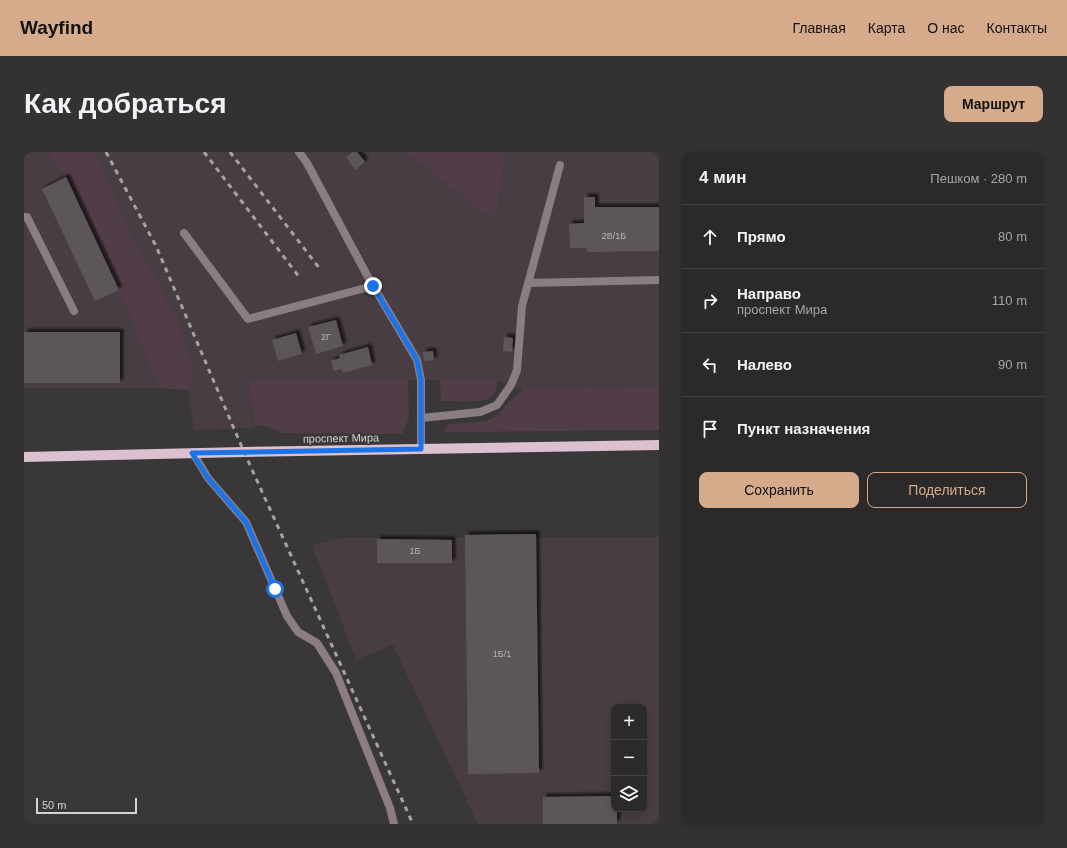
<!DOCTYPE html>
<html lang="ru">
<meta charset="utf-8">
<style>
body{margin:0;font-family:Arial,sans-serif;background:#343133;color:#f1f3f6}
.controls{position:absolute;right:12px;bottom:12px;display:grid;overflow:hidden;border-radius:8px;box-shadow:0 2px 6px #0003}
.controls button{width:36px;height:36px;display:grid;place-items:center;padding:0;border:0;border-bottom:1px solid #484547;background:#2c292b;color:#f1f3f6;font:20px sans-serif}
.scale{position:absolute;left:12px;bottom:10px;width:101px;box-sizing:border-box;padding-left:4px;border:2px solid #d5d2d4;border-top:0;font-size:11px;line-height:14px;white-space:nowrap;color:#d5d2d4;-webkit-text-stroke:3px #3a3739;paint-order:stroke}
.stop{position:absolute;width:12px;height:12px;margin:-9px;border:3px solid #1a73e8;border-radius:50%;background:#fff}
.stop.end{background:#1a73e8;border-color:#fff;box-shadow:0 1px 4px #0008}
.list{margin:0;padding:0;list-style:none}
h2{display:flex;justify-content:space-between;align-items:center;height:52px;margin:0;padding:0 16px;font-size:17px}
h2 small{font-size:13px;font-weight:400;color:#a6a6a9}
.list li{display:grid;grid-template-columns:26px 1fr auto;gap:12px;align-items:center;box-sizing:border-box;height:64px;padding:0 16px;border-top:1px solid #484547}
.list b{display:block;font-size:15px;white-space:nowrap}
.list p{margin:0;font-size:13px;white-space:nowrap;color:#a6a6a9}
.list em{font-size:13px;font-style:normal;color:#a6a6a9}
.actions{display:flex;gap:8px;padding:12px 16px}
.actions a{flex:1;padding:9px 0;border:1px solid #d6ab8b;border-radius:8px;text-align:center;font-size:14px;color:#d6ab8b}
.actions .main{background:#d6ab8b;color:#111}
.icon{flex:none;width:22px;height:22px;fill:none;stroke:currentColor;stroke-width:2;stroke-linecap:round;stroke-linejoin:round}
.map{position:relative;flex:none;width:635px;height:672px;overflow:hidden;border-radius:8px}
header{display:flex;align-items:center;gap:24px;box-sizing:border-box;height:56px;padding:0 20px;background:#d6ab8b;color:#111}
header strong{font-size:19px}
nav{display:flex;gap:22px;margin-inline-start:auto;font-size:14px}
.intro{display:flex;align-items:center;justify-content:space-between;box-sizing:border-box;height:96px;padding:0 24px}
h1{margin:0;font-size:28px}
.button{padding:10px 18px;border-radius:8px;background:#d6ab8b;color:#111;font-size:14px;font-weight:700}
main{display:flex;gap:24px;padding:0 24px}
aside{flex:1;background:#2c292b;border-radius:8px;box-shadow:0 2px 6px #0003}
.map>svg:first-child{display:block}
.built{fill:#473d43;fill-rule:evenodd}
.green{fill:#513d48}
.building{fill:#5b5659;filter:url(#shadow)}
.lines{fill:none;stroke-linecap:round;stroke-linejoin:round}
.lane{stroke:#8a7d84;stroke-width:8}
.primary{stroke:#dbc0cf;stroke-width:10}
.rail{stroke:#a6a3a5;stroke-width:3;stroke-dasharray:5 5;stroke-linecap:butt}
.route{stroke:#1a73e8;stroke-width:5}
.labels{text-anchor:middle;stroke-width:3;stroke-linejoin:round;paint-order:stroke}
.number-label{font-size:9px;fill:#b6b3b5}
.street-label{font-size:11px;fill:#d5d2d4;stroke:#3a3739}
</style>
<header>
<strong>Wayfind</strong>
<nav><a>Главная</a><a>Карта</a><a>О нас</a><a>Контакты</a></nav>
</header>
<div class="intro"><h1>Как добраться</h1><a class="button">Маршрут</a></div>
<main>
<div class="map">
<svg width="635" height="672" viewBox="0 0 635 672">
<defs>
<filter id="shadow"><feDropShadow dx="3.5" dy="-3.5" stdDeviation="1" flood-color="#0009"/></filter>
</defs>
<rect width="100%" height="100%" fill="#3a3739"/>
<path class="built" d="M0,0H380L472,70L481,0H635V235L499,237L468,228H225L230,276L170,278L164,238L136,236H0Z
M635,385V672H454L369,493L332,508L288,393L320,386ZM590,555H620V657H590Z"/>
<path class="green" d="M23,0H69L77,14L98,61L108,86L135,131L143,149L154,168L170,222L164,238L136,236L95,138L42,25Z
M380,0H481L472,70Z
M225,228H384L385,266L378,282L258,281L241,274L230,273Z
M416,228H469L474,229C473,236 471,241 465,246C458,251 427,249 417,249Z
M635,235V278L420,280L424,272C435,271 463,271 471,265C477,260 482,253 488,247C491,243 496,241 499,237Z"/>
<path class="building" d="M328,0H333L341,10L331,18L322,5Z
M42,25L95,138L71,149L18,37Z
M560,45H571V55H635V99L563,100V96H546L545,72L560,71Z
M312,168L319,194L292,202L284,175Z
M0,180H96V231H0Z
M272,181L278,202L254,209L248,188Z
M480,185L489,186L488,200L479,199Z
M344,195L348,213L319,221L317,217L310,219L307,209L316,206L315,203Z
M409,199L410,208L400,209L399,200Z
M512,382L515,621L444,622L441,383Z
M353,387L428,388V411H353Z
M590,644V657H593V672H519V645Z"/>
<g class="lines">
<path class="lane" d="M275,0L283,11L344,125L393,208L397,228V297
M0,65H3L50,159
M160,81L224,167L349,134
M504,131L635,128
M397,266L456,260L473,253L487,233L493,218L498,154L536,13
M169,301L184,326L222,370L263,464L274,480L293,491L312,521L366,656L370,672"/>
<path class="primary" d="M0,305L220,300L635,293"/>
<path class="rail" d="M82,0L132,94L220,300L389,672
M180,0L276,126
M206,0L296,117"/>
</g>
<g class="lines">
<path class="route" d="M251,437L222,370L184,326L168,301L397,297V228L393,208L349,134"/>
</g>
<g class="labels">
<g class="number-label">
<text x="590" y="87">2В/1Б</text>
<text x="302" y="188">2Г</text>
<text x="391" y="402">1Б</text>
<text x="478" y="505">1Б/1</text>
</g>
<g class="street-label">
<text transform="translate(317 286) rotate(-1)" y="4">проспект Мира</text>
</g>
</g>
</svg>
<div class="controls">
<button>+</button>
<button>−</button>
<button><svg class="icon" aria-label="layers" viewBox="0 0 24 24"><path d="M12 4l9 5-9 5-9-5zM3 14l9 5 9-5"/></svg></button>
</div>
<div class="scale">50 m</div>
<div class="stop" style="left:251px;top:437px"></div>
<div class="stop end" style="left:349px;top:134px"></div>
</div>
<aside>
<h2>4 мин<small>Пешком · 280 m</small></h2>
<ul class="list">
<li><svg class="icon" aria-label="ahead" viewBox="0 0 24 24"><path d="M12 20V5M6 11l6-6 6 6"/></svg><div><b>Прямо</b></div><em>80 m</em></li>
<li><svg class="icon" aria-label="right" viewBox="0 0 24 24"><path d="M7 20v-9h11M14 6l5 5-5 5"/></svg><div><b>Направо</b><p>проспект Мира</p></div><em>110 m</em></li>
<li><svg class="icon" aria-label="left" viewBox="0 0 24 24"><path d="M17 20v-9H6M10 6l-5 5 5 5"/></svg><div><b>Налево</b></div><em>90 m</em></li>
<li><svg class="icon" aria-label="arrive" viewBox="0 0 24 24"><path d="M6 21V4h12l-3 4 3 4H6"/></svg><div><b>Пункт назначения</b></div></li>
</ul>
<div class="actions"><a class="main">Сохранить</a><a>Поделиться</a></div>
</aside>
</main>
